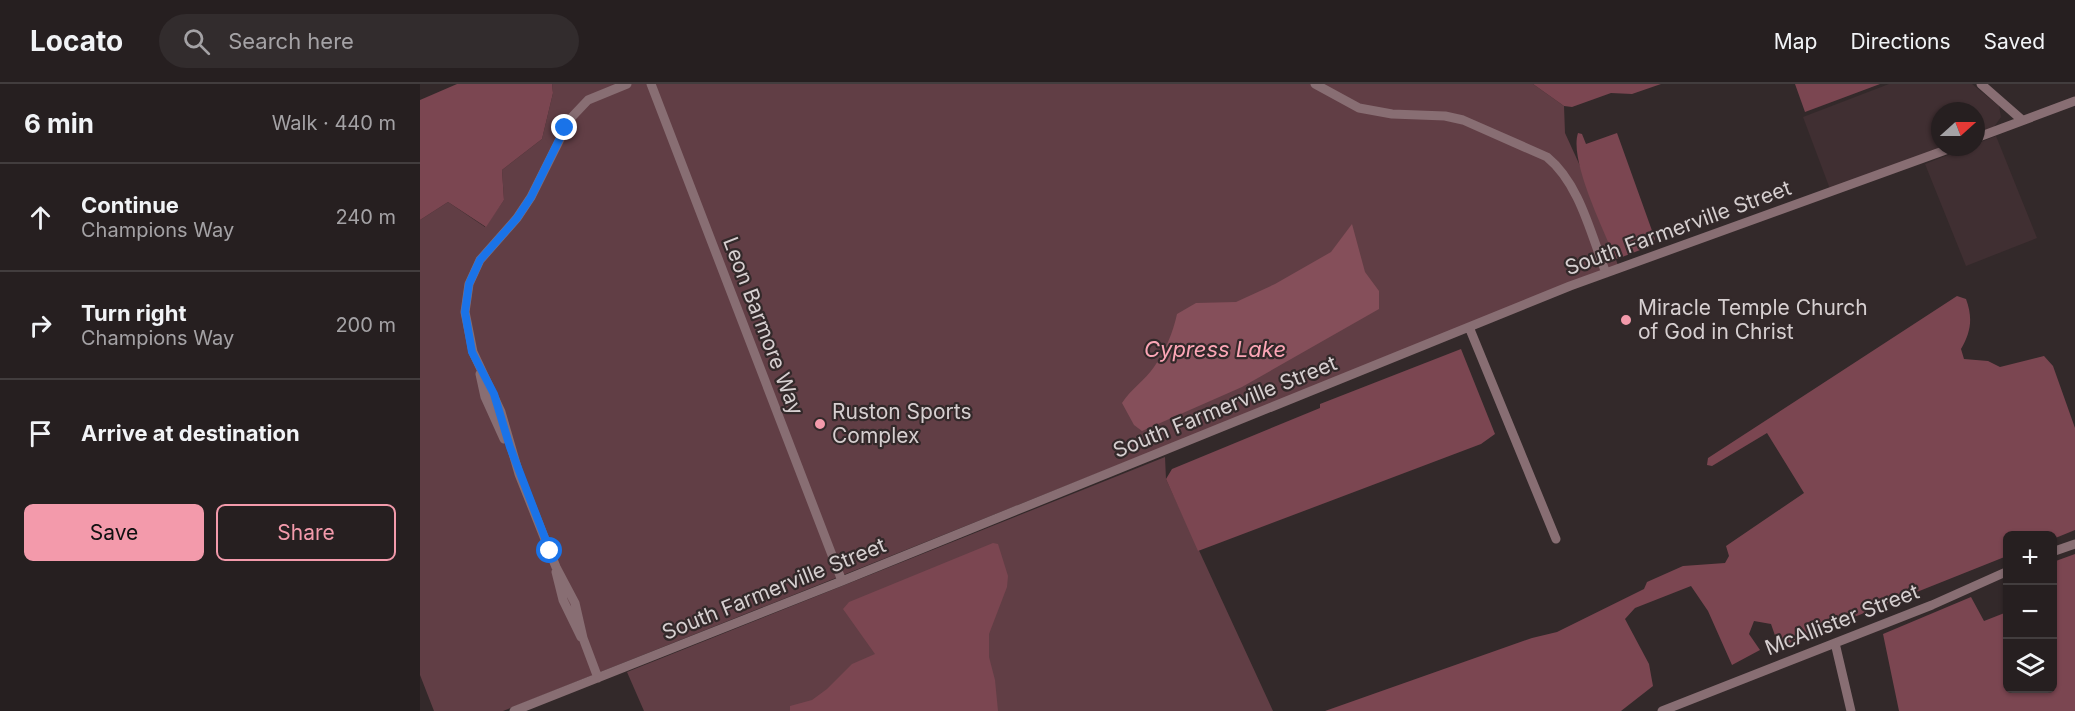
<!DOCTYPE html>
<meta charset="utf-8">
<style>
body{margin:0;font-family:Inter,sans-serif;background:#322c2d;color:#f1f3f6}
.controls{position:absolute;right:18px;bottom:18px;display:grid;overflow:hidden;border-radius:9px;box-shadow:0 2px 4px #0004}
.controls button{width:54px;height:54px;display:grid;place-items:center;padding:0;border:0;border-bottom:2px solid #423d3e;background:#261f20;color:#f1f3f6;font:30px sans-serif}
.compass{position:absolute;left:1511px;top:18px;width:54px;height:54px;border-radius:50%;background:#261f20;box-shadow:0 2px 4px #0004;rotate:69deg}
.stop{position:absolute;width:18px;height:18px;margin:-14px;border:4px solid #1a73e8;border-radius:50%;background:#fff}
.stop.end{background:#1a73e8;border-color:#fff;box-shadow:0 2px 6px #0008}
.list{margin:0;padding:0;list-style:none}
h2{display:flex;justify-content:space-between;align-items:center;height:78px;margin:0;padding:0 24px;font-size:26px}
h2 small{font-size:20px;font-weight:400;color:#a4a2a5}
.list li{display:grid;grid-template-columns:39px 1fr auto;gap:18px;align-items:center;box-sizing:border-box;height:108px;padding:0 24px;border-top:2px solid #423d3e}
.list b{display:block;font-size:22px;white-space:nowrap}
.list p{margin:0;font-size:20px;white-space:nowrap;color:#a4a2a5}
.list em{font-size:20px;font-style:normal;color:#a4a2a5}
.actions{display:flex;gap:12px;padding:18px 24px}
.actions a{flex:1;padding:14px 0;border:2px solid #f39aab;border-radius:9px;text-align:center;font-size:21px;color:#f39aab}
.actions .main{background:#f39aab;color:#111}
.icon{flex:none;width:33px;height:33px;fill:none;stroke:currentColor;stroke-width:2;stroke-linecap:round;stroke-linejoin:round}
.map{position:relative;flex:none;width:1655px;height:627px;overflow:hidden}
header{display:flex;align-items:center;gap:36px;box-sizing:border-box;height:84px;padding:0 30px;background:#261f20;border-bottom:2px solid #423d3e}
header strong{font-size:28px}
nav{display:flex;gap:33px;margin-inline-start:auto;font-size:21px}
.search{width:420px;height:54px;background:#322c2d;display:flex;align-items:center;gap:15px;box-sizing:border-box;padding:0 21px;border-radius:33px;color:#a4a2a5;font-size:22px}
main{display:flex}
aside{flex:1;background:#261f20}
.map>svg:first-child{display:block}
.built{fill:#402f32}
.green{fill:#613e45}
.forest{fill:#7b4651}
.water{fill:#854f5a}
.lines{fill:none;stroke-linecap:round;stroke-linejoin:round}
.minor{stroke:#886e73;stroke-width:9}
.route{stroke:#1a73e8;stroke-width:8}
.poi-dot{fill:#f39aab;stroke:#33292a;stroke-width:2}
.labels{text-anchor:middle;stroke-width:4.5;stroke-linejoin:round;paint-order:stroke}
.street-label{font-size:21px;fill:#d6cfd0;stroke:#33292a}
.poi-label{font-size:21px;fill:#d6cfd0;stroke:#33292a;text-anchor:start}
.water-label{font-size:22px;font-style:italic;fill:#fca6b6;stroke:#33292a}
</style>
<header>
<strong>Locato</strong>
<div class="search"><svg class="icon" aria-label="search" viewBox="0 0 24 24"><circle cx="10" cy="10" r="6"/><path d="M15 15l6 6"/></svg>Search here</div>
<nav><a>Map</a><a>Directions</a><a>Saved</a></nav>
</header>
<main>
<aside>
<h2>6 min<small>Walk · 440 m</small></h2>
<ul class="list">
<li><svg class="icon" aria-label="ahead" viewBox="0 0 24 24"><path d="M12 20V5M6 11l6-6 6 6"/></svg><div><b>Continue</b><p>Champions Way</p></div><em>240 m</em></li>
<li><svg class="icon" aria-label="right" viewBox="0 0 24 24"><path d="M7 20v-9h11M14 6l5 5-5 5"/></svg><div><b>Turn right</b><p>Champions Way</p></div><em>200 m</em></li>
<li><svg class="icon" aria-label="arrive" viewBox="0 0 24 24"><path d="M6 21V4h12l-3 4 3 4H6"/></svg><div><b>Arrive at destination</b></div></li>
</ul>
<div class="actions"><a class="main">Save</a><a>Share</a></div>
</aside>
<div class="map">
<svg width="1655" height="627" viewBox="0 0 1655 627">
<rect width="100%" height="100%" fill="#33292a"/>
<path class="built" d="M1469,0H1552L1579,22L1581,33L1574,43L1556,50V27H1520V63H1523L1410,105L1383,33Z
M1576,52L1617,154L1546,182L1505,80L1548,63H1556V60Z"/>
<path class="green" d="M132,0H1113L1144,22L1145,49L1161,84L1198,181L83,627H14L0,591V136L28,118L65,143L84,116L82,86L122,55L133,9Z
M745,373L746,395L853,627H224L207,588Z"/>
<path class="forest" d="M37,0H132L133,9L122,55L82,86L84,116L66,143L28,118L0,136V16Z
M1113,0H1241L1212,10L1191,9L1152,23L1144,22Z
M1375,0H1460L1385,28Z
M1158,49L1162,50L1166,60L1197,49L1235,155L1233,161L1197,175L1194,172C1183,144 1149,76 1158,49Z
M1537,212L1546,215C1553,234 1551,248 1541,265L1544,275L1568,277L1580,283L1624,272L1633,282L1655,344V446L1633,455L1632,452H1588L1587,472L1359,563L1351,540L1334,537L1329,550L1340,566L1312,581L1288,527L1271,502L1215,524L1205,535L1229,580L1233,602L1201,627H905L1112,554L1137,548L1224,505L1227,498L1263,482L1305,479L1309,472L1306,462L1384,409L1347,349L1292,382L1287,381L1288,374Z
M1041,265L1075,350L1061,360L778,467L746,395L752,385L900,324V320Z
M573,459L578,460L588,492L587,503L569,550V573L575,596L578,627H370V622L392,616L407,605L432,580L455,570L423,525L429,518Z
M1655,470V627H1479L1463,550L1551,513L1564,537L1587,528L1588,604H1632L1633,478Z"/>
<path class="water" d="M932,140L945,188L959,207V225L822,303L722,347L714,341L702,319C711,305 725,296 734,283C745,267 753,249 757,230L776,219L816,218L855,200L911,168Z"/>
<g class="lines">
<path class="minor" d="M231,0L422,497
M895,0L939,24L972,30L1025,32L1043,36L1127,73C1160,100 1171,151 1186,189
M1561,0L1602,36
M1556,54L1655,17
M1049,243L1136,455
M60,290L65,313L84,355
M1632,468L1655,460
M136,488L143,516L161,553
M1415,559L1431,627
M178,594L163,554L155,519L136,483L99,390L81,328L53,268L45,228L49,200L60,176L97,134L111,113L150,35L168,16L207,0
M94,627L422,497L1150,202L1534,63
M1242,627L1512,521L1588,487"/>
</g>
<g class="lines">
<path class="route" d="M130,467L90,363L74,310L52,268L45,228L49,200L60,176L97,134L111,113L145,44"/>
</g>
<g class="poi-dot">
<circle cx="1206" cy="236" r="6"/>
<circle cx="400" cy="340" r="6"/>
</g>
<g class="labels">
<g class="street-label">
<text transform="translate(1258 144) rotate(-20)" y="7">South Farmerville Street</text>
<text transform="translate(343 242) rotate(69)" y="7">Leon Barmore Way</text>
<text transform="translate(805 323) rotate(-22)" y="7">South Farmerville Street</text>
<text transform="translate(354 505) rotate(-22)" y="7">South Farmerville Street</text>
<text transform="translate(1422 536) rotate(-21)" y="7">McAllister Street</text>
</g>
<g class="poi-label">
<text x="1218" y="231">Miracle Temple Church<tspan x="1218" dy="24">of God in Christ</tspan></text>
<text x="412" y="335">Ruston Sports<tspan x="412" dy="24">Complex</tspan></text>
</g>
<g class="water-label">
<text x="795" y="273">Cypress Lake</text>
</g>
</g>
</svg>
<div class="controls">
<button>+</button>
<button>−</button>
<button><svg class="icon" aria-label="layers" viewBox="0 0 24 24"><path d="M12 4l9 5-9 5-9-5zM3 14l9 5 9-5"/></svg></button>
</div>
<svg class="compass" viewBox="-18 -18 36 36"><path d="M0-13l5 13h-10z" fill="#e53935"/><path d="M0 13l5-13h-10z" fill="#a4a2a5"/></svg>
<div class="stop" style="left:130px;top:467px"></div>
<div class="stop end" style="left:145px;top:44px"></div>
</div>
</main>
